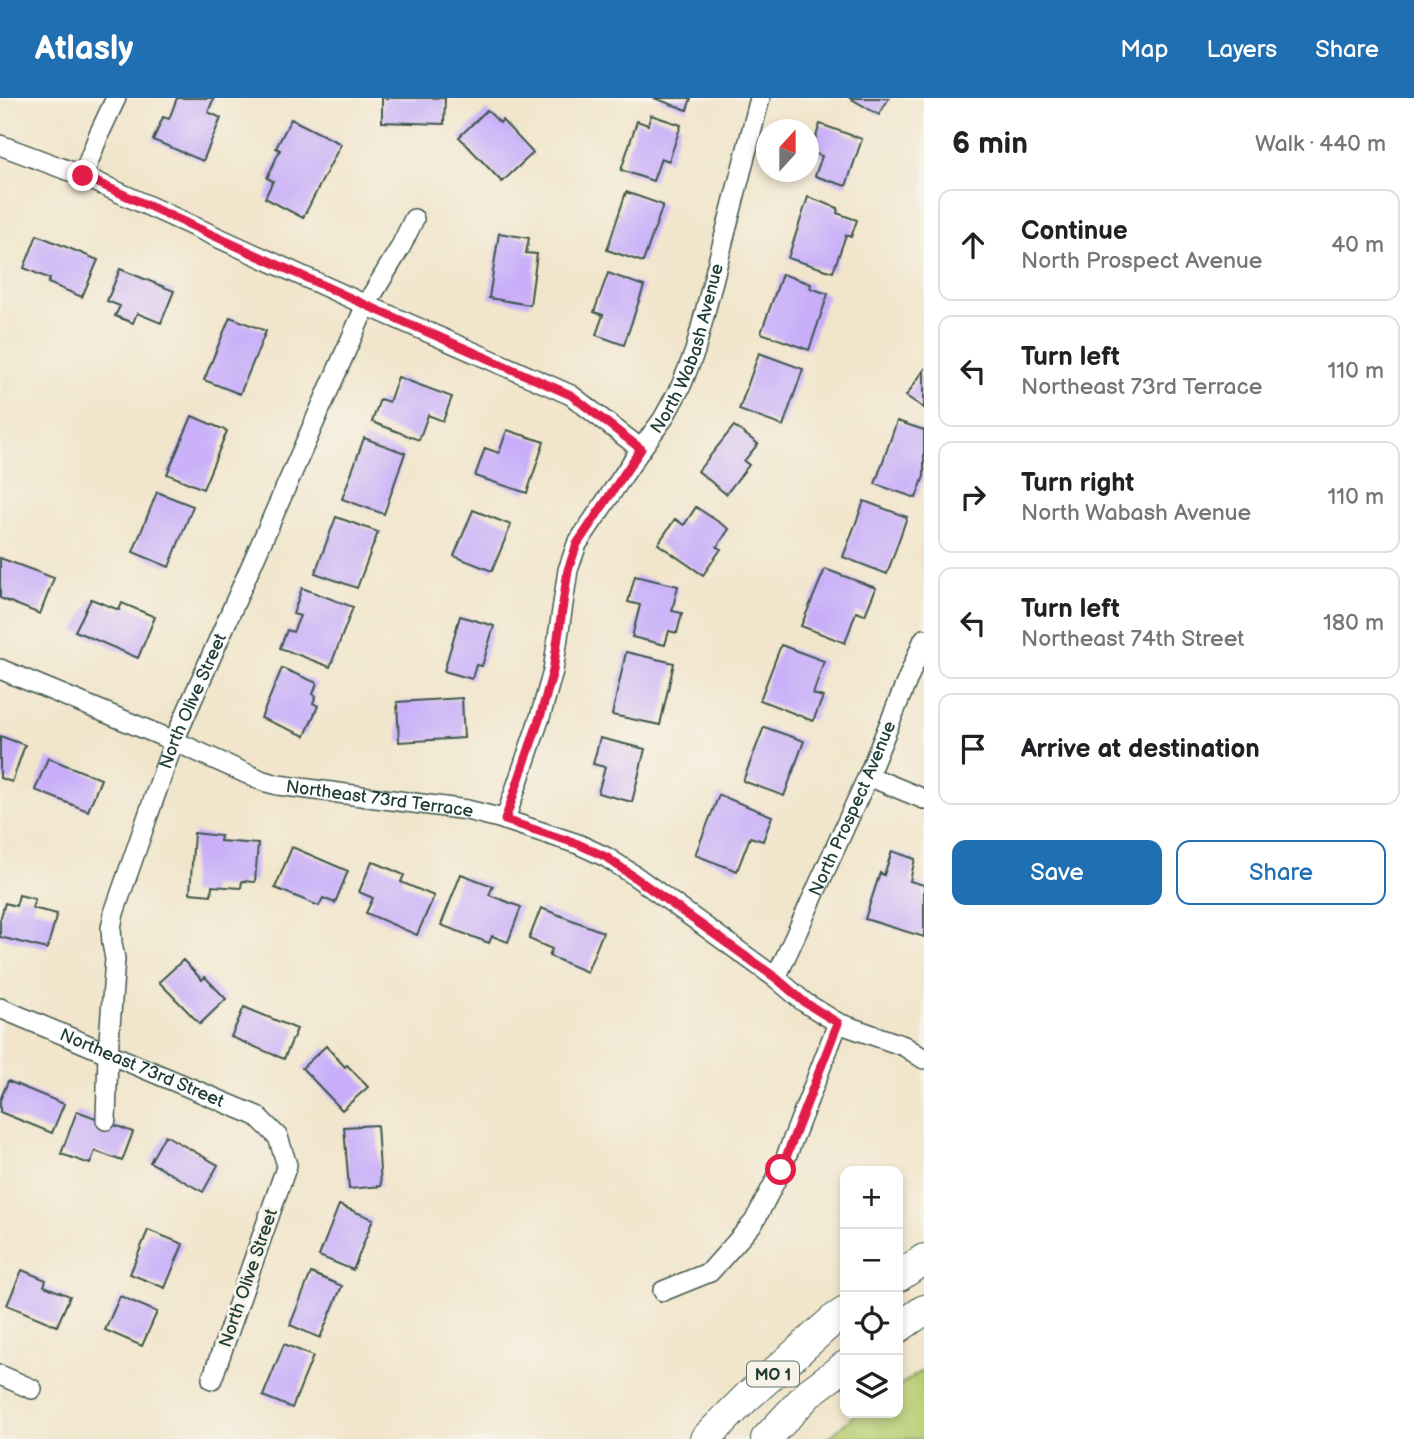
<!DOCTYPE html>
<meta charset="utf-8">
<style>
body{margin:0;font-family:"Balsamiq Sans",sans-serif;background:#f6f6f6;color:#202124}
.controls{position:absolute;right:21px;bottom:21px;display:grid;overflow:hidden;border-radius:14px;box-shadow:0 4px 10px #0003}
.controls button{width:63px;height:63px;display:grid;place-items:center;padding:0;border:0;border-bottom:2px solid #e0e0e0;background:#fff;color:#202124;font:35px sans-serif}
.compass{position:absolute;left:756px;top:21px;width:63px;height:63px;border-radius:50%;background:#fff;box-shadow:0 4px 10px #0003;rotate:21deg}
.stop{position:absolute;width:21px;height:21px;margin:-16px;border:5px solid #e11d48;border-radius:50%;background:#fff}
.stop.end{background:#e11d48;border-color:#fff;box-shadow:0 2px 7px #0008}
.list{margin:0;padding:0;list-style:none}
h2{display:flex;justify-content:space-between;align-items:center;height:91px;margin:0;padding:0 28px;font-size:30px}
h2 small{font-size:23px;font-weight:400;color:#757577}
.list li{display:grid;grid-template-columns:46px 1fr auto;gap:21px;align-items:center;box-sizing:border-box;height:112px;margin:0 14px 14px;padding:0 14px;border:2px solid #e0e0e0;border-radius:14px}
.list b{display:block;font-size:26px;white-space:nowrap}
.list p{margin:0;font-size:23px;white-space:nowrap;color:#757577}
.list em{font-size:23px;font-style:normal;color:#757577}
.actions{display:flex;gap:14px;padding:21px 28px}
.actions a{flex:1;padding:16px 0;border:2px solid #1f6fb2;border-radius:14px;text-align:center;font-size:24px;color:#1f6fb2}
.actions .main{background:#1f6fb2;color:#fff}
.icon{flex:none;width:38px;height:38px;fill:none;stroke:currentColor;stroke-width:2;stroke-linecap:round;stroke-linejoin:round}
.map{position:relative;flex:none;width:924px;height:1341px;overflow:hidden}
header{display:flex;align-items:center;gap:42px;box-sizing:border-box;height:98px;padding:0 35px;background:#1f6fb2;color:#fff}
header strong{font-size:33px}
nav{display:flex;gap:38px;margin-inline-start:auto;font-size:24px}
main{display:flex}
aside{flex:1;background:#fff}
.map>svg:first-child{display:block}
.green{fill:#b7cd72;stroke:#6b8553;stroke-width:2}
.building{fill:#c8aef9}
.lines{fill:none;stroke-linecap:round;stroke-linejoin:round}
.street-casing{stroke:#3e564b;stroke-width:22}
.primary-casing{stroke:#3e564b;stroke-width:32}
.street{stroke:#fff;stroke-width:19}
.primary{stroke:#fff;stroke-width:30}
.route{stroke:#e11d48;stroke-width:9}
.labels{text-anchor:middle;stroke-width:6;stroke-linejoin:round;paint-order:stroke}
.shield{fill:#f7f3e8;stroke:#60746a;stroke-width:2}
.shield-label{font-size:16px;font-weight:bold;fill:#1f3d34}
.street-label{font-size:18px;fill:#1f3d34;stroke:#f7f3e8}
</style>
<header>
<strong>Atlasly</strong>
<nav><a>Map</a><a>Layers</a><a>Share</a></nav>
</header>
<main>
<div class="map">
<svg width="924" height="1341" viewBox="0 0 924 1341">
<rect width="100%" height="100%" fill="#f7f3e8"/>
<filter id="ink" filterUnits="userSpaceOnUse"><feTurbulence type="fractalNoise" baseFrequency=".0143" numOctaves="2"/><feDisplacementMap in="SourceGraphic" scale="14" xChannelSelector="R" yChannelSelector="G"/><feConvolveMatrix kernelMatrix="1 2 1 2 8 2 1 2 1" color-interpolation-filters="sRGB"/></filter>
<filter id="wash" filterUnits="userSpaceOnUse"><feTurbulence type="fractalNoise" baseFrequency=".00686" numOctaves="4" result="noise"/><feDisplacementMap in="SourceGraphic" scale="28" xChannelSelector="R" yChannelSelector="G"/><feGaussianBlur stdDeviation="1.57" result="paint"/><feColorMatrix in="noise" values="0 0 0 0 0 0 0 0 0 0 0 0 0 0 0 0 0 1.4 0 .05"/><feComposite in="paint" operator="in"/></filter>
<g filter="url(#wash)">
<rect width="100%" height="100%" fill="#f1e5cb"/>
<path class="green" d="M924,1272V1341H828L856,1315H898V1288Z"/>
<g id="blocks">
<path class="building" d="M177,0H214L208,14L221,20L203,63L153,42L163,19L169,21Z
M382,0H445L444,26L382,24Z
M654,0H691L687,12Z
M850,0H889L879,17Z
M487,12L500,25L502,22L533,55L502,84L459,39Z
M651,17L681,27L669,63L661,60L653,83L621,72L637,23L648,27Z
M291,21L341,46L303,120L265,100L273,83L267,80L280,52L276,50Z
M820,26L862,41L846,88L815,78L822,58L811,54Z
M626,94L663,107L643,164L607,152Z
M808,99L838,110L837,115L857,122L851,139L846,137L833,174L788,160Z
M499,135L529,140L526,155L537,156L530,207L489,200Z
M37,137L98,162L82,199L48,185L50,181L24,170Z
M120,171L174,193L161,225L137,215L133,225L115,218L120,208L107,203Z
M608,175L644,188L624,247L596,237L603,217L594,214Z
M782,176L811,186L810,190L828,196L809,252L761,235Z
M230,219L266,233L240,296L204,282Z
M759,255L803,271L783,328L739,312Z
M924,272V310L906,298Z
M398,279L452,299L443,323L428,317L419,342L372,324L380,301L389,304Z
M192,318L227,333L203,391L167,376Z
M897,323L924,332V378L916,400L875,386Z
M734,328L758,346L744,363L749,367L726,396L698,373Z
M507,332L544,344L527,395L475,378L485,350L499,355Z
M364,340L405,355L384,416L342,401Z
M157,394L193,408L169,469L133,454Z
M864,403L907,419L887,476L843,459Z
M696,409L729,431L717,449L721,451L703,477L658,446L675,421L684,427Z
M473,412L511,427L492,473L454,458Z
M336,419L378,434L357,490L315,475Z
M0,460L54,480L40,516L0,500Z
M825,471L876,490L865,517L856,514L845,545L801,528Z
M635,478L678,488L672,513L682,515L677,535L669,533L665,547L632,539L640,507L628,504Z
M302,490L353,509L330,569L280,550L287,532L293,534L300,518L293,516Z
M91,501L119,512L122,505L155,519L138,560L75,533Z
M460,518L494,528L482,568L476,567L472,581L444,573Z
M781,547L824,563L813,596L823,599L813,623L760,602Z
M626,554L674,565L660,627L612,617Z
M282,570L317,585L313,596L316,598L313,605L318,608L305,638L261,620Z
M462,600L464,640L399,644L397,604Z
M764,629L804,643L784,698L743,683Z
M0,638L25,647L12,684L0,680Z
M600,640L645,651L632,704L598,695L605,669L593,666Z
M48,660L101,681L88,713L35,692Z
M719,697L772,718L763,743L750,739L737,773L695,757Z
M194,735L221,738L220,743L258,746L255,784L242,783L241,790L212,788L211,797L190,795Z
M292,749L348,773L335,805L323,800L319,808L275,790Z
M892,753L915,761L910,783L924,787V839L865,821L880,775L884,777Z
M372,763L404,777L401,784L434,798L417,837L366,815L373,800L359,794Z
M461,776L493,788L489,797L521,809L508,844L492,838L489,845L441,827Z
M19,797L35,801L32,810L57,816L47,851L0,839V822L5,805L16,808Z
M541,810L603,834L587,874L549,858L552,851L529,841Z
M183,862L202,882L205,879L226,901L200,926L159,884Z
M244,909L297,931L284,961L231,939Z
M326,948L345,969L347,967L368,989L342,1012L302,970Z
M8,983L64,1006L52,1035L0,1014V1002Z
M77,1013L133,1034L122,1063L95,1053L90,1066L61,1056Z
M377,1027L381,1088L349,1091L344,1029Z
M165,1037L218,1067L203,1094L150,1064Z
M339,1107L373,1121L353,1172L319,1158Z
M148,1132L183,1146L165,1190L130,1176Z
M22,1172L46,1182L44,1188L70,1198L57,1228L7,1207Z
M311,1175L342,1188L320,1240L290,1227Z
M120,1198L157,1214L142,1248L105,1232Z
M284,1246L313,1258L292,1310L263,1298Z"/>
</g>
</g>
<g filter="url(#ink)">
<use href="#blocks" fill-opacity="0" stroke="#3e564b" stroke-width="2"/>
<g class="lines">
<defs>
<g id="street">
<path d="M0,47L83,78L366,207L571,297L641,351"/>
<path d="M83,78L99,36L116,0"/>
<path id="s1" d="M0,571L174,643L263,683L278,687L467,712L499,720L578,746L606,759L631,775L776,880L804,904L838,925L904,948L924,961"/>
<path d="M868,678L924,701"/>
<path id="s2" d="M505,722L541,616L553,573L568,472L577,446L641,351L663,321L681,288L695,253L760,0"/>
<path id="s3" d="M776,880L868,678L924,541"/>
<path id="s4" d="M0,910L257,1018L278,1039L287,1067L212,1281"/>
<path id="s5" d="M106,1022L108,956L115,861L112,845L111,830L114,815L174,643L366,207L400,150L414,121"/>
<path d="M663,1193L710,1174L754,1124L781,1072L838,925"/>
<path d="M0,1277L32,1291"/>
</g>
<path id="primary" d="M898,1179L924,1161
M898,1230L924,1212
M705,1341L747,1299L833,1222L845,1214
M766,1341L810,1294L845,1268"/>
</defs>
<use href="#street" class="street-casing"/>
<use href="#primary" class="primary-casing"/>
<use href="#street" class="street"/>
<use href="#primary" class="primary"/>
</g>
</g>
<g class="lines" filter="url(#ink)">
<path class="route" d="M83,78L366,207L571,297L641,351L577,446L568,472L553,573L541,616L505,722L578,746L606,759L776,880L804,904L838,925L781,1072"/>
</g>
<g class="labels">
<rect class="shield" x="747" y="1263.5" width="52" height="25" rx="5"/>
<g class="shield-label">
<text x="773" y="1282">MO 1</text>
</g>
<g class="street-label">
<text dy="6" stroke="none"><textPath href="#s2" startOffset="513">North Wabash Avenue</textPath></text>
<text dy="6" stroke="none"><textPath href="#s5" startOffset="434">North Olive Street</textPath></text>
<text dy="6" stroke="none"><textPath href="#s1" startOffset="404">Northeast 73rd Terrace</textPath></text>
<text dy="6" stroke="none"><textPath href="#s3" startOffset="186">North Prospect Avenue</textPath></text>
<text dy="6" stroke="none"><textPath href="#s4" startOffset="154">Northeast 73rd Street</textPath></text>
<text transform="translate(248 1180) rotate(-71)" y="6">North Olive Street</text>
</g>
</g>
</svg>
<div class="controls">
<button>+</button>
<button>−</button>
<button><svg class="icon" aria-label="locate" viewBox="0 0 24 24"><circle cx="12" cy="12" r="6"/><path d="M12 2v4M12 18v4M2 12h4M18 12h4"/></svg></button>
<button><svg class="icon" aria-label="layers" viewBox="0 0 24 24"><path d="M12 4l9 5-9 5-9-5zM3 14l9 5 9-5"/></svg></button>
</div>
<svg class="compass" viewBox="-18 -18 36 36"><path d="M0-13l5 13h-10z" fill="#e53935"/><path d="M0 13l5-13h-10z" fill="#757577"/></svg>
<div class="stop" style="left:781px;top:1072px"></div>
<div class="stop end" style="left:83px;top:78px"></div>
</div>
<aside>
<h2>6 min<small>Walk · 440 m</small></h2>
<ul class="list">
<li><svg class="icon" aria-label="ahead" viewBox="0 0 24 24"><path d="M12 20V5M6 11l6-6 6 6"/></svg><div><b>Continue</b><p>North Prospect Avenue</p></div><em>40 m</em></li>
<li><svg class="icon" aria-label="left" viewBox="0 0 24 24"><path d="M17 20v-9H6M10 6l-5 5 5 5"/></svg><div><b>Turn left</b><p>Northeast 73rd Terrace</p></div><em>110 m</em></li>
<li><svg class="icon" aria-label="right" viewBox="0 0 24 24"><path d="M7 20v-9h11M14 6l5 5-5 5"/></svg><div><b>Turn right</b><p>North Wabash Avenue</p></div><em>110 m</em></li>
<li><svg class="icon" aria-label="left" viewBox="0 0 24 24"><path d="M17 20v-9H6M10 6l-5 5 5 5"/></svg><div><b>Turn left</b><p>Northeast 74th Street</p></div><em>180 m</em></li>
<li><svg class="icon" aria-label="arrive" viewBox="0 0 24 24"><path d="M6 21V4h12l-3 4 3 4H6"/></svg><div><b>Arrive at destination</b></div></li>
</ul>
<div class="actions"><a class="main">Save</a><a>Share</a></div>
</aside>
</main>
